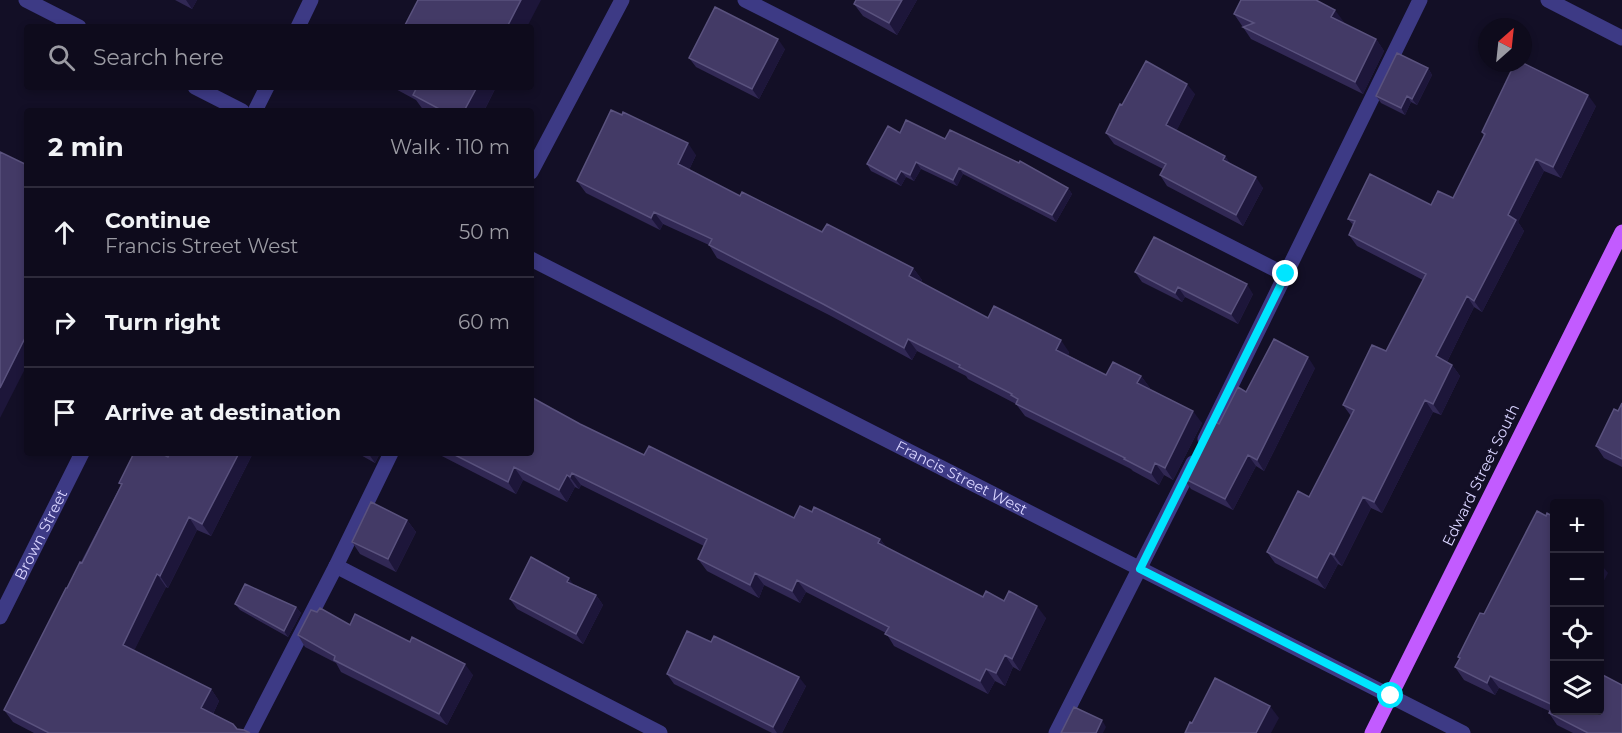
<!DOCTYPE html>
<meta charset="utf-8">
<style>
body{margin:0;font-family:Montserrat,sans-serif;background:#171425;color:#f1f3f6}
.controls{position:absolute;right:18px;bottom:18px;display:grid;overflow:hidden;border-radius:6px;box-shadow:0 3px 9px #0003}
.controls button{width:54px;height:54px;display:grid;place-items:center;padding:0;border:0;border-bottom:2px solid #2e2b3b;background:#0e0b1c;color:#f1f3f6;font:30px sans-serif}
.compass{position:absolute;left:1478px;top:18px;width:54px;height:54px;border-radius:50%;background:#0e0b1c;box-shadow:0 3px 9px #0003;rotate:27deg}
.stop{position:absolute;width:18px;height:18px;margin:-14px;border:4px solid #00e5ff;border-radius:50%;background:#fff}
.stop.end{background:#00e5ff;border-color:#fff;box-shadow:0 2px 6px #0008}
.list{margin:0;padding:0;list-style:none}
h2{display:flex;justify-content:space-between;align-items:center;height:78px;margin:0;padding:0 24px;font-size:26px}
h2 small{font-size:20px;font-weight:400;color:#9b9ba3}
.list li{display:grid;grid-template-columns:39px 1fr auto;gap:18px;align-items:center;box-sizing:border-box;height:90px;padding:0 24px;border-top:2px solid #2e2b3b}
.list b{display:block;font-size:22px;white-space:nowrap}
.list p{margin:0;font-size:20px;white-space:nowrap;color:#9b9ba3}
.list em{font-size:20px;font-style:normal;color:#9b9ba3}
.icon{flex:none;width:33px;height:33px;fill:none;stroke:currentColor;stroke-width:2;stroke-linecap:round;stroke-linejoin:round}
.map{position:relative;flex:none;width:1622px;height:733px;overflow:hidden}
.search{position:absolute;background:#0e0b1c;box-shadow:0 3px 9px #0003;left:24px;top:24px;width:510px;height:66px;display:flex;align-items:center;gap:15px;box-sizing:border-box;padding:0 21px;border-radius:6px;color:#9b9ba3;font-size:22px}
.panel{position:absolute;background:#0e0b1c;box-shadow:0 3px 9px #0003;left:24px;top:108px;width:510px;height:348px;border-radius:6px}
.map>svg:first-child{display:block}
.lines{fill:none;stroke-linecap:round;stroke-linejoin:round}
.minor{stroke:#3d3a85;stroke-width:15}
.major{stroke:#c25bff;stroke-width:15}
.wall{fill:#312854}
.shaded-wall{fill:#1d163a}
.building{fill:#433a66;stroke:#5a527e;stroke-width:1.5}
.route{stroke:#00e5ff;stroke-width:8}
.labels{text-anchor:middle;stroke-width:4.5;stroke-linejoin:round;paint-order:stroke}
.street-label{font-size:15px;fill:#d9d4ff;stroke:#130f26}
</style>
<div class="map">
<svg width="1622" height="733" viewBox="0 0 1622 733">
<rect width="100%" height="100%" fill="#130f26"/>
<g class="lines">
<g class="minor">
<path d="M26,0L79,27"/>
<path d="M745,0L1286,275"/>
<path d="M1548,0L1622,38"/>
<path d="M298,27L311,0"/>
<path d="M195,87L242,111"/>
<path d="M255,111L267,87"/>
<path d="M531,172L622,0"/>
<path id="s1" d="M531,259L1463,733"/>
<path d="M1205,439L1420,0"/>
<path d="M336,566L660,733"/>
<path id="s2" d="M0,617L82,453"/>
<path d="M250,733L336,566L391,453"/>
<path d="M1056,733L1193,463"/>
</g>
<path class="major" d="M1372,733L1622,232"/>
</g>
<path class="wall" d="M175,0H197L192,9Z
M856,0H917L897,35L863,16L854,4Z
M1234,14L1344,22L1343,23L1376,39L1384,51L1363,94L1251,39Z
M785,49L759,99L696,67L689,58Z
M1428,68L1432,75L1417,105L1411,102L1405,115L1381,103L1376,96Z
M392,87H496L484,111H424L416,100Z
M1195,94L1176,131L1225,156L1230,164L1263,188L1243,226L1167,186L1160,175L1163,169L1114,144L1106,133L1122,105Z
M1596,106L1561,178L1544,171L1518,222L1524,231L1482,312L1474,307L1447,362L1452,365L1460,376L1441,415L1433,412L1382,513L1371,508L1342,566L1338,564L1325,589L1275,563L1267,552L1309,497L1351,416L1343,405L1386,351L1423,280L1357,246L1349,235L1353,225L1348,219L1431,205L1453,198L1484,136L1482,132Z
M945,139L1068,188L1072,194L1056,222L963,174L957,186L921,169L914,181L906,177L901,186L871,171L867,164Z
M696,155L689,170L740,196L822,232L913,268L922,280L921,282L988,318L1069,352L1068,355L1106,375L1141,376L1150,388L1149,389L1202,423L1173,480L1164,475L1159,485L1133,471L1131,469L1025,416L1016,404L968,379L966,376L917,351L912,360L831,316L717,258L709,245L663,224L660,230L586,193L577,181Z
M1135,272L1253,294L1238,324L1185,297L1182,302L1142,282Z
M1315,368L1264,471L1256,466L1233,510L1191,489L1183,478L1219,424L1246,392Z
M1622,403V467L1604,458L1596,446L1618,411Z
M580,424L644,455L794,518L812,512L880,539L887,548L983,597L1004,601L1046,618L1020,671L1013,667L1005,686L995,681L988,694L894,646L886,633L806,592L800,603L764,585L759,598L707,571L698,559L704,546L581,485L579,489L575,487L567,502L523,480L516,494L436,453H531Z
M170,453H253L211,536L197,530L168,588L166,587L134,650L211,689L219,701L213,714L237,729L250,733H34L13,722L4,710L121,485L119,483L168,457Z
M357,453H380L375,463Z
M1537,511L1554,711L1622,733H1573L1557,725L1549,713V711L1499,688L1495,695L1464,680L1455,667L1460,659L1458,657L1484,614Z
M407,520L416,532L396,572L360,554L352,542Z
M575,585L596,595L603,605L583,644L517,609L510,599Z
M235,604L296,607L301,613L288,637L240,610Z
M350,625L473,675L447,725L341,672L336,663L305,647L298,635Z
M711,642L806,686L782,733H772L674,684L667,674Z"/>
<path class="shaded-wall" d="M186,0H197L192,9Z
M521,0H541L527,27H507Z
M902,0H917L897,35L889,23Z
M1335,10L1344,22L1340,29L1331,17Z
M778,39L785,49L759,99L752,89Z
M1376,39L1384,51L1363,94L1355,82Z
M1428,68L1432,75L1417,105L1412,99Z
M1187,84L1195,94L1174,136L1166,125Z
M477,87H496L484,111H464Z
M1588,95L1596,106L1561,178L1553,167Z
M1407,96L1411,102L1405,115L1401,108Z
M688,143L696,155L686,176L678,164Z
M1225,156L1232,167L1223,160Z
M1536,159L1544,171L1518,222L1524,231L1482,312L1474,301L1508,215Z
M916,162L921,169L914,181L910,175Z
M959,168L963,174L957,186L953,180Z
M901,171L906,177L901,186L896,180Z
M1256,177L1263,188L1243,226L1236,215Z
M1068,188L1072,194L1056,222L1052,215Z
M654,212L663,224L660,230L651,218Z
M913,268L922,280L918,288L909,276Z
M1247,284L1253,294L1238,324L1231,314Z
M1178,287L1185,297L1182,302L1175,293Z
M1467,296L1474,307L1444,368L1436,356Z
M27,334V365L0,418V388Z
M908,339L917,351L912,360L904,348Z
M1061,340L1069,352L1065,362L1056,350Z
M1308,357L1315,368L1264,471L1257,460Z
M1452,365L1460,376L1441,415L1433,404Z
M1141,376L1150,388L1146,396L1137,383Z
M1425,400L1433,412L1382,513L1374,502Z
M1193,411L1202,423L1173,480L1165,468Z
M239,453H253L211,536L202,524Z
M368,453H380L375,463Z
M1248,455L1256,466L1233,510L1225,499Z
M1155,463L1164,475L1159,485L1151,473Z
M514,467L523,480L516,494L508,482Z
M572,473L581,485L579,489L570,477Z
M567,475L575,487L567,502L559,490Z
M1363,497L1371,508L1342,566L1334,555Z
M189,517L197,530L168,588L160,576Z
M407,520L416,532L396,572L388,559Z
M880,539L889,551L878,543Z
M1330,553L1338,564L1325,589L1317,578Z
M1599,562L1608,573L1599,590Z
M755,573L764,585L759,598L750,585Z
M157,574L166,587L131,657L123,645Z
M569,578L576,588L567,582Z
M797,580L806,592L800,603L792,591Z
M596,595L603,605L583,644L576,634Z
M1037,606L1046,618L1020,671L1012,659Z
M296,607L301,613L288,637L284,631Z
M1005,655L1013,667L1005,686L996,673Z
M465,664L473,675L447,725L439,714Z
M986,669L995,681L988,694L980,681Z
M1490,676L1499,688L1495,695L1487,683Z
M799,677L806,686L782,733H777L773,727Z
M211,689L219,701L210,720L201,708Z
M1270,706L1279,718L1271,733H1256Z
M1102,720L1106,727L1103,733H1096Z"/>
<path class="building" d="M418,0H521L507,27H404Z
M856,0H902L889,23L854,4Z
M1241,0H1316L1335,10L1331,17L1376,39L1355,82L1243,27L1254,23L1234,14Z
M715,7L778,39L752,89L689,58Z
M1397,53L1428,68L1412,99L1407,96L1401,108L1376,96Z
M1146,61L1187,84L1166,125L1225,156L1223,160L1256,177L1236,215L1160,175L1166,164L1106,133L1120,104L1122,105Z
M1515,63H1523L1588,95L1553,167L1536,159L1508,215L1516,220L1474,301L1467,296L1436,356L1452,365L1433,404L1425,400L1374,502L1363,497L1334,555L1330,553L1317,578L1267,552L1298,491L1309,497L1354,410L1343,405L1372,345L1386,351L1426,274L1349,235L1355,221L1348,219L1370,174L1431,205L1438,191L1453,198L1485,134L1482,132Z
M412,87H477L464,111H443L413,95L416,89Z
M611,110L622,115L623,112L688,143L678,164L740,196L742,192L822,232L827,224L913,268L909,276L988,318L994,306L1061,340L1056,350L1106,375L1113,362L1141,376L1137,383L1193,411L1165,468L1155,463L1151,473L1124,459L1125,458L1016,404L1018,399L1011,395L1012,394L959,367L960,365L908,339L904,348L823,304L709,245L712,239L654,212L651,218L577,181Z
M906,120L945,139L950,130L1019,163L1020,161L1068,188L1052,215L959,168L953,180L916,162L910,175L901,171L896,180L867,164L888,126L900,133Z
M0,152L27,165V334L0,388Z
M1154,237L1247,284L1231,314L1178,287L1175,293L1135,272Z
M1274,339L1308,357L1257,460L1248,455L1225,499L1183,478L1212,420L1219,424L1238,387L1246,392Z
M531,397L580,424L644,455L649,446L794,518L800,506L812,512L814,507L880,539L878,543L983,597L986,591L1004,601L1009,591L1037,606L1012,659L1005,655L996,673L986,669L980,681L885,634L889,627L797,580L792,591L755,573L750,585L698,559L707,539L572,473L570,477L567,475L559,490L514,467L508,482L451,453H531Z
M1622,403V459L1596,446L1614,409L1618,411Z
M134,453H160L168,457L170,453H239L202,524L189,517L160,576L157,574L123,645L211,689L201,708L233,724L237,729L244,730L250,733H49L4,710L66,588H67L80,562L82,563L122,484L119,483Z
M371,502L407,520L388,559L352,542Z
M1537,511L1546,516L1547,513L1554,517V711H1599V673L1622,685V733H1588L1549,713L1553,705L1490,676L1487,683L1455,667L1460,658L1458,657L1480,613L1484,614Z
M531,557L569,578L567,582L596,595L576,634L510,599Z
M245,584L296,607L284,631L235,604Z
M320,608L350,625L355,614L410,642L412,637L465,664L439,714L334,660L335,656L298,635L311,610L317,612Z
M687,631L711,642L714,636L799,677L773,727L667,674Z
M1215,678L1270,706L1256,733H1185L1190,722L1192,723Z
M1074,707L1102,720L1096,733H1061Z"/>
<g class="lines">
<path class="route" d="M1286,274L1140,569L1391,696"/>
</g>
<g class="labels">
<g class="street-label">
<text transform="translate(1481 475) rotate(-64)" y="5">Edward Street South</text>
<text dy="5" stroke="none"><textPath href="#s1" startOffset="483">Francis Street West</textPath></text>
<text dy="5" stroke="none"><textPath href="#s2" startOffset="92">Brown Street</textPath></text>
</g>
</g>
</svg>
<div class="controls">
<button>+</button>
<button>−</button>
<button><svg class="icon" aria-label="locate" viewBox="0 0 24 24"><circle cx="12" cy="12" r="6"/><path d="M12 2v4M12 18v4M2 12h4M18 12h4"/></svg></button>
<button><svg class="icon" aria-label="layers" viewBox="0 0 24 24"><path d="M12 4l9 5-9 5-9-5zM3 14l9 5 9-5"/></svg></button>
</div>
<svg class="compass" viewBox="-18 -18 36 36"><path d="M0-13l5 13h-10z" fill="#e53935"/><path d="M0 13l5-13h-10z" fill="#9b9ba3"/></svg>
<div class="stop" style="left:1391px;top:696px"></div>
<div class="stop end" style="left:1286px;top:274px"></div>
<div class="search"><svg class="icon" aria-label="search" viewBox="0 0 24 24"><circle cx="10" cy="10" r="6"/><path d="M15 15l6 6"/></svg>Search here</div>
<section class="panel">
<h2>2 min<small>Walk · 110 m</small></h2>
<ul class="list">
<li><svg class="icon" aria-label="ahead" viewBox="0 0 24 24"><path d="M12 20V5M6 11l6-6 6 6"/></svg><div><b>Continue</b><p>Francis Street West</p></div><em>50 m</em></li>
<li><svg class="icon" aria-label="right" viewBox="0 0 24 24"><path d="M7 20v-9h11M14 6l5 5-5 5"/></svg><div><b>Turn right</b></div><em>60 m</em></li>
<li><svg class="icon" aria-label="arrive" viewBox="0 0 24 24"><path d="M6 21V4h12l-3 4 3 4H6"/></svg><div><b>Arrive at destination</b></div></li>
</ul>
</section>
</div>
